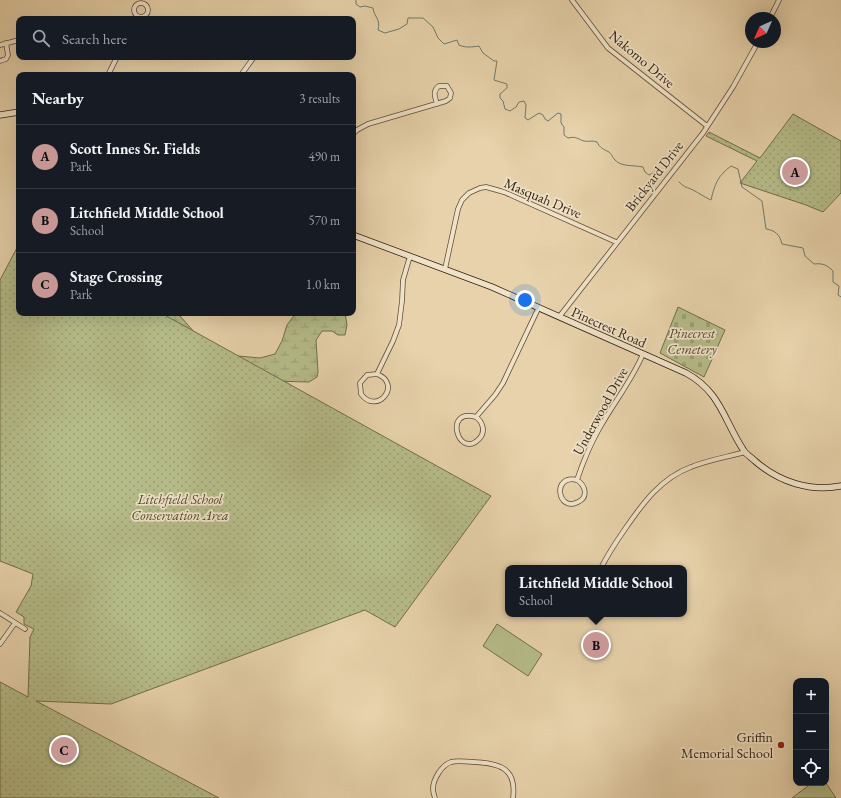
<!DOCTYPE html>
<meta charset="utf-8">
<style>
body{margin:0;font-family:"EB Garamond",serif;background:#20242c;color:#f1f3f6}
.controls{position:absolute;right:12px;bottom:12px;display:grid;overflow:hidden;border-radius:8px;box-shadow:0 4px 16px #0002}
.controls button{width:36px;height:36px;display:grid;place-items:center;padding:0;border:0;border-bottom:1px solid #363941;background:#171b24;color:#f1f3f6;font:20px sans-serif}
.compass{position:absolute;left:745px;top:12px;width:36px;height:36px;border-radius:50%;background:#171b24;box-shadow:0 4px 16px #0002;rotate:225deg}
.you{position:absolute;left:525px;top:300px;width:14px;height:14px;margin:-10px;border:3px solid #fff;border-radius:50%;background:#1a73e8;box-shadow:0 0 0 6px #1a73e833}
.badge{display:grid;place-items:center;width:26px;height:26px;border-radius:50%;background:#c59692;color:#111;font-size:13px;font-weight:700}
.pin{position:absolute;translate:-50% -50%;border:2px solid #fff;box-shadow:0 1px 4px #0006}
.popup{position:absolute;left:505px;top:565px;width:182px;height:52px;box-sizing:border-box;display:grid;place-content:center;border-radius:8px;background:#171b24;filter:drop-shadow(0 1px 3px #0005);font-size:13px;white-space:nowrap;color:#9ea1a6}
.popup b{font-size:15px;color:#f1f3f6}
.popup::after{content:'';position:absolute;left:50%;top:100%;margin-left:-8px;border:8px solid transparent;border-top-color:#171b24}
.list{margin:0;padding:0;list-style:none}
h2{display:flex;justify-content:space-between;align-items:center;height:52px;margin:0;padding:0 16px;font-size:17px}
h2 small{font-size:13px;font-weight:400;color:#9ea1a6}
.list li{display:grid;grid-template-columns:26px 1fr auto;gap:12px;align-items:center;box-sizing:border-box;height:64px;padding:0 16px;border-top:1px solid #363941}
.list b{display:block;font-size:15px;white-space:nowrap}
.list p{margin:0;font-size:13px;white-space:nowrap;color:#9ea1a6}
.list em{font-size:13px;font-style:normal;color:#9ea1a6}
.icon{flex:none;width:22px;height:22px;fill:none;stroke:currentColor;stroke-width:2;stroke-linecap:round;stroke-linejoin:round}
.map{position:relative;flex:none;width:841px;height:798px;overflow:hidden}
.search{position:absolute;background:#171b24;box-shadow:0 4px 16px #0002;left:16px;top:16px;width:340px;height:44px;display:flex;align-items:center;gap:10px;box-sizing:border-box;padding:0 14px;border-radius:8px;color:#9ea1a6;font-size:15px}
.panel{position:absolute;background:#171b24;box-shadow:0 4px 16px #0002;left:16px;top:72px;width:340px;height:244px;border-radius:8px}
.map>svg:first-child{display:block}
.grass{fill:#b5bc89;stroke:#726d4c}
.wetland{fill:url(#wetland-marsh);stroke:#726d4c}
.cemetery{fill:url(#cemetery-stones);stroke:#726d4c}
.park{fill:url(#park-dots);stroke:#726d4c}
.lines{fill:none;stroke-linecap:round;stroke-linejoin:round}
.stream{stroke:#6e7a6c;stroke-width:1}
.street-casing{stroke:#5e4b35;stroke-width:5.5}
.secondary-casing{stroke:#301e0e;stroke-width:7}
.street{stroke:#efe2c8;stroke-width:4}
.secondary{stroke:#efe2c8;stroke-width:5.5}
.poi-dot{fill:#8f2418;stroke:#efe2c8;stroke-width:1.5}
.labels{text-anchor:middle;stroke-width:3.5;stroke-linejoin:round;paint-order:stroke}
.street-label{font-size:14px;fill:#301e0e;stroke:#efe2c8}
.park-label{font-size:14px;font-style:italic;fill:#51462d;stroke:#efe2c8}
.poi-label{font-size:14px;fill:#301e0e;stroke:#efe2c8;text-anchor:end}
</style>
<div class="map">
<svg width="841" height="798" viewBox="0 0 841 798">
<defs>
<pattern id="wetland-marsh" width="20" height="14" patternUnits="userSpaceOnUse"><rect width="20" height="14" fill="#b5bc89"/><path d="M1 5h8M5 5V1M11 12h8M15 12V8" fill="none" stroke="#9ca175"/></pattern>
<pattern id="cemetery-stones" width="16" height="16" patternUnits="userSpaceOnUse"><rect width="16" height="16" fill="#b5bc89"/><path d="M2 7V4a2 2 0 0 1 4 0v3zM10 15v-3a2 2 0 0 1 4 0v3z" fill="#9ca175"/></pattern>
<pattern id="park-dots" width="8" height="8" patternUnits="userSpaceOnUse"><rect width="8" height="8" fill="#b5bc89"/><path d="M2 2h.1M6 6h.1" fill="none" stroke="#9ca175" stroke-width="1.8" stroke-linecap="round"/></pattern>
</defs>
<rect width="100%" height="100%" fill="#e7d2ab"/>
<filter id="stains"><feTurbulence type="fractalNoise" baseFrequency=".005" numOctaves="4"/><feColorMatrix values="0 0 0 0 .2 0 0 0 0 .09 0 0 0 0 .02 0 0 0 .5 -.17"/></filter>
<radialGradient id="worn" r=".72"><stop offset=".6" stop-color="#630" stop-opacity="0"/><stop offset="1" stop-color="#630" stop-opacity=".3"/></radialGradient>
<path class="grass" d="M497,624L542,654L528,676L483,646Z
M812,783H826L836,798H792Z"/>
<path class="wetland" d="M157,313H175L180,316L203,342L219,352L238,356L260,358L275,354L282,341L287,325L296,313H345L347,325L345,335H338L332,331H322L316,340L318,372L317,377L309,382L228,380L205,364L194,384L185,420L178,440L177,455L166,468L154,488L148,508L140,525L134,532L124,522L115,518C105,529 102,541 98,555L91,560L79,551L72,537L73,521L93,494L100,478L120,457L127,443L138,409L161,382L165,369L148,341V328Z"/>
<path class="cemetery" d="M678,307L725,330L704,377L660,353Z"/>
<path class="park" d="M793,114L841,141V193L823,212L806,205L740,183L757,161L706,136L709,132L760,158Z
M19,244V313H161L491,496L395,627L365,610L111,704L36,701L219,798H0V682L28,697L30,637L34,629L24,624V617L16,612L31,586L33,574L0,561V280Z"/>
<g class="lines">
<path class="stream" d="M356,0V4L360,7L365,6L373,8C374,17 381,19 378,30L385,33L399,29L407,24L408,18H423L433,27L438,38L444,44L457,40L459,45C466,48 472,47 479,46L483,53L494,61H497L494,80L507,84V88L500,94V98L503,101L505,109L510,111L516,107L519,102L524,101L526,105L525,118L528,120L539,113L543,115L545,119L548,121L558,113L561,114V123L564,127V135L568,138C577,136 577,139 584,141C588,142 592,140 597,142C600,148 603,149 609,152C612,154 612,157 615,160C621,167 634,165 643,167L645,172L649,175L657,171
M679,182C685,188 687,187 693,190C699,193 704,197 711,200C715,183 718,176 731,166L738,169L742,187L762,201L766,229C775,230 780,235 782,244L803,248L805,256L814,264C823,263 827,265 833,271V282L839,286L838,295L841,297"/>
<defs>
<path id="street" d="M572,0L608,48L707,126
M134 10a7 7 0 1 1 14 0a7 7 0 1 1-14 0Z
M770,18L779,0
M0,45L19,40
M0,61L6,59L8,55L6,43
M108,75L117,57
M241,75L254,57
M353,134L357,130L368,124L446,101L450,98L451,93L447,86H439C432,91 435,97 437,104
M445,269L458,209L462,200L469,193L480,188L486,187L504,192L616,242
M559,317L703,133L733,87L758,42
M377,374C403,384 377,416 361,394L360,383L367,375L377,374L393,341L399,325L402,301L403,280L410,256
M476,417C483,422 486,432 479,439C458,460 443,407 476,417L495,395L503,383L538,309
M577,480C585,485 589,497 578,502C558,513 551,474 577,480C583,462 590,445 599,429C614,402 631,382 643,354
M601,568C608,554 616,542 625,529C643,503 661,478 691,467C708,460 727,457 745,452
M0,613L25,629
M0,644L15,623
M435,798C434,795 433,792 433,789C433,779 442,765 451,762C458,760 466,762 473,762C498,763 517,767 513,798"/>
<path id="secondary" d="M0,115L19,112
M353,235L492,287L686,373C721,392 724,421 744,451C747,455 752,458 755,461C779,482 810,492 841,486"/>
</defs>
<use href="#street" class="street-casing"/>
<use href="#secondary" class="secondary-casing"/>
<use href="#street" class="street"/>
<use href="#secondary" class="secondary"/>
</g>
<circle class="poi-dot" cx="781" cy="745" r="4"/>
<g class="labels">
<g class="street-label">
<text transform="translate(642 59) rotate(40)" y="5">Nakomo Drive</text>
<text transform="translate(654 176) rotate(-52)" y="5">Brickyard Drive</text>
<text transform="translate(543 198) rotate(23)" y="5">Masquah Drive</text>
<text transform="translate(609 327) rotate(24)" y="5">Pinecrest Road</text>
<text transform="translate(600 411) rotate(-61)" y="5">Underwood Drive</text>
</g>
<g class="park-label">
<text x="692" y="338">Pinecrest<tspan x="692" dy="16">Cemetery</tspan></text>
<text x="180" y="504">Litchfield School<tspan x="180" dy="16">Conservation Area</tspan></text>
</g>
<g class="poi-label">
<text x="773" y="742">Griffin<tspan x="773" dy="16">Memorial School</tspan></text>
</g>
</g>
<rect width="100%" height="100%" filter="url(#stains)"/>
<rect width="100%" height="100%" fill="url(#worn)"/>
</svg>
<div class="controls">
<button>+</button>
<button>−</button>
<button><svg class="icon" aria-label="locate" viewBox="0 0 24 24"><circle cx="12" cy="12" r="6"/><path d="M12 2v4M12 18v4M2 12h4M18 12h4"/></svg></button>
</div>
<svg class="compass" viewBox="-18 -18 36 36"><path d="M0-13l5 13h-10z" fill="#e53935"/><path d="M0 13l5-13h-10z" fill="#9ea1a6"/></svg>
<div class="you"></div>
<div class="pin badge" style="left:795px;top:172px">A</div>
<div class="pin badge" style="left:596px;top:645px">B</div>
<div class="popup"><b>Litchfield Middle School</b>School</div>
<div class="pin badge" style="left:64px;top:750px">C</div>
<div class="search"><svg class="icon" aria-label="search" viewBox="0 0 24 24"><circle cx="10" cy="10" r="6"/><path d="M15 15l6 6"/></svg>Search here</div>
<section class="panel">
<h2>Nearby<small>3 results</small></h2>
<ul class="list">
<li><span class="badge">A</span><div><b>Scott Innes Sr. Fields</b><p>Park</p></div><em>490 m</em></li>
<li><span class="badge">B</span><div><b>Litchfield Middle School</b><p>School</p></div><em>570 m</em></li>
<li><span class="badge">C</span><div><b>Stage Crossing</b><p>Park</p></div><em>1.0 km</em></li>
</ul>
</section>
</div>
